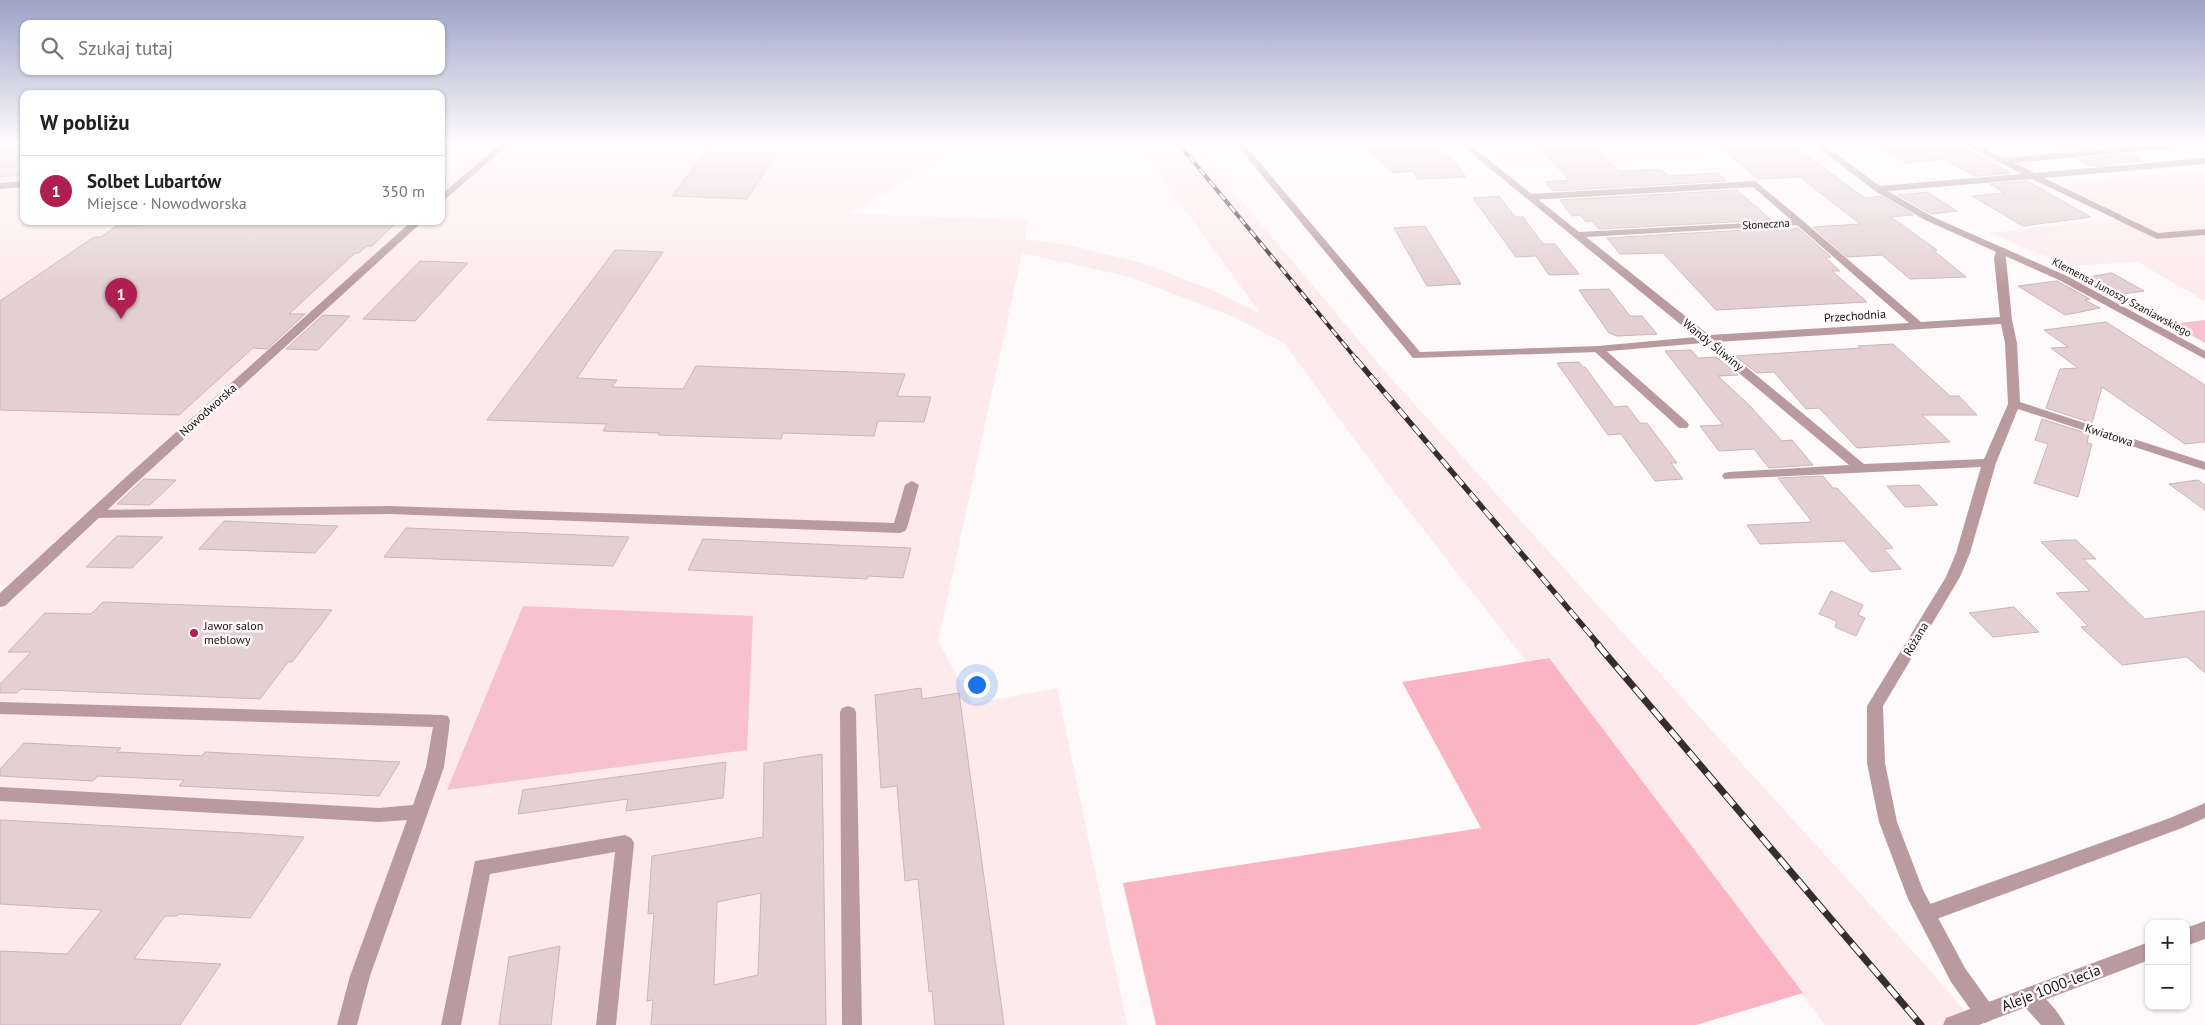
<!DOCTYPE html>
<html lang="pl">
<meta charset="utf-8">
<style>
body{margin:0;font-family:"PT Sans",sans-serif;background:#f6f6f6;color:#202124}
.controls{position:absolute;right:15px;bottom:15px;display:grid;overflow:hidden;border-radius:10px;box-shadow:0 1px 4px #0004}
.controls button{width:45px;height:45px;display:grid;place-items:center;padding:0;border:0;border-bottom:1px solid #e0e0e0;background:#fff;color:#202124;font:25px sans-serif}
.you{position:absolute;left:976px;top:684px;width:18px;height:18px;margin:-12px;border:4px solid #fff;border-radius:50%;background:#1a73e8;box-shadow:0 0 0 8px #1a73e833}
.badge{display:grid;place-items:center;width:32px;height:32px;border-radius:50%;background:#b01f51;color:#fff;font-size:16px;font-weight:700}
.pin{position:absolute;translate:-50% -41px;filter:drop-shadow(0 1px 2px #0008)}
.pin::after{content:'';position:absolute;top:26px;width:18px;height:15px;background:inherit;clip-path:polygon(0 0,100% 0,50% 100%)}
.list{margin:0;padding:0;list-style:none}
h2{display:flex;justify-content:space-between;align-items:center;height:65px;margin:0;padding:0 20px;font-size:21px}
h2 small{font-size:16px;font-weight:400;color:#757577}
.list li{display:grid;grid-template-columns:32px 1fr auto;gap:15px;align-items:center;box-sizing:border-box;height:70px;padding:0 20px;border-top:1px solid #e0e0e0}
.list b{display:block;font-size:19px;white-space:nowrap}
.list p{margin:0;font-size:16px;white-space:nowrap;color:#757577}
.list em{font-size:16px;font-style:normal;color:#757577}
.icon{flex:none;width:28px;height:28px;fill:none;stroke:currentColor;stroke-width:2;stroke-linecap:round;stroke-linejoin:round}
.map{position:relative;flex:none;width:2205px;height:1025px;overflow:hidden}
.search{position:absolute;background:#fff;box-shadow:0 1px 4px #0004;left:20px;top:20px;width:425px;height:55px;display:flex;align-items:center;gap:12px;box-sizing:border-box;padding:0 18px;border-radius:10px;color:#757577;font-size:19px}
.panel{position:absolute;background:#fff;box-shadow:0 1px 4px #0004;left:20px;top:90px;width:425px;height:135px;border-radius:10px}
.map>svg:first-child{display:block}
.built{fill:#fdeaed}
.green{fill:#f7c2cb}
.forest{fill:#fbb5c2}
.building{fill:#e4cfd3;stroke:#cab6b9;fill-rule:evenodd}
.lines{fill:none;stroke-linecap:round;stroke-linejoin:round}
.service{fill:#b99b9f;fill-rule:evenodd}
.minor{fill:#b99b9f;fill-rule:evenodd}
.tertiary{fill:#b99b9f;fill-rule:evenodd}
.rail-far2-casing{stroke:#352d2f;stroke-width:4}
.rail-far1-casing{stroke:#352d2f;stroke-width:5.5}
.rail-casing{stroke:#352d2f;stroke-width:7}
.rail-far2{stroke:#fef9fa;stroke-width:2.5;stroke-dasharray:8;stroke-linecap:butt}
.rail-far1{stroke:#fef9fa;stroke-width:4;stroke-dasharray:11;stroke-linecap:butt}
.rail{stroke:#fef9fa;stroke-width:5;stroke-dasharray:14;stroke-linecap:butt}
.poi-dot{fill:#b01f51;stroke:#fef9fa;stroke-width:2}
.labels{text-anchor:middle;stroke-width:5;stroke-linejoin:round;paint-order:stroke}
.far-street-label{font-size:11px;fill:#1b1315;stroke:#fef9fa}
.street-label{font-size:12px;fill:#1b1315;stroke:#fef9fa}
.poi-label{font-size:12px;fill:#1b1315;stroke:#fef9fa;text-anchor:start}
.near-street-label{font-size:15px;fill:#1b1315;stroke:#fef9fa}
</style>
<div class="map">
<svg width="2205" height="1025" viewBox="0 0 2205 1025">
<rect width="100%" height="100%" fill="#fef9fa"/>
<path class="built" d="M0,144H24V221H441V144H966L850,214L1028,220L1025,239L1064,244L1142,263L1217,292L1261,314L1137,144H1194L1386,373L1927,967L1977,1025H1825L1549,658L1526,661L1378,471L1284,343L1234,317L1130,277L1022,253L938,641L972,704L1057,688L1127,1025H0V611L26,586L0,585Z
M1479,144H1691L1711,159L1512,167Z
M2205,171V301L2138,262L2068,266L1990,233L2124,218L2061,184Z"/>
<path class="green" d="M2205,320V343L2171,324Z
M523,606L753,616L747,750L447,790Z"/>
<path class="forest" d="M1549,658L1803,993L1696,1025H1156L1123,883L1481,828L1402,682Z"/>
<path class="building" d="M24,144V175L0,177V145Z
M1360,144H1438L1448,158H1452L1466,177L1418,179L1413,171L1393,173Z
M1537,144H1592L1619,171L1661,169L1668,176L1718,173L1727,181L1552,191L1545,182L1569,180Z
M1715,144H1744L1753,151L1797,149L1865,198L1881,196L1913,215L1891,217L1937,250H1933L1966,277L1910,279L1882,255L1847,257L1813,227L1860,224L1800,177L1759,179Z
M1874,144H1961V146L2012,173L1975,176L1943,159L1906,163Z
M2047,144H2106L2112,146L2061,151Z
M705,152L776,154L747,199L672,196Z
M2127,154L2142,161L2097,166L2089,165L2077,159Z
M2027,181L2091,217L2023,226L1972,196L2005,193L1990,184Z
M1737,190L1771,220L1599,229L1592,221L1586,222L1580,215L1572,216L1560,200Z
M1927,192L1957,211L1931,214L1898,195Z
M1499,196L1515,217H1523L1543,244H1555L1579,274L1549,275L1536,256L1516,257L1473,198Z
M147,221H390L397,222L372,246H367L359,253H355L289,314H305L267,349L253,348L179,415L0,410V301L94,237H101L116,226H140Z
M1425,226L1461,284L1427,286L1394,228Z
M1780,228L1782,230L1798,228L1831,257L1826,258L1840,271H1832L1867,302L1716,310L1663,253L1620,254L1607,238Z
M615,250L663,252L577,378L617,380L612,387L683,389L696,366L905,374L897,396L931,397L924,422L878,421L874,436L783,433L781,439L658,435L659,433L603,431L607,424L487,420Z
M420,261L468,263L415,321L363,319Z
M2112,273L2144,291L2108,296L2076,279Z
M2057,281L2090,299L2085,300L2100,308L2065,315L2018,286Z
M1609,289L1630,316H1642L1657,334L1617,336L1609,333L1579,290Z
M323,315L350,316L318,350L286,349Z
M2106,322L2205,385V442L2185,444L2102,387L2092,423L2046,408L2060,369L2078,368L2051,348L2068,347L2044,330Z
M1893,344L1950,396H1959L1977,415H1922L1950,442L1857,448L1819,408L1806,409L1774,372L1757,373L1735,356L1861,348L1858,346Z
M1691,350L1698,358L1716,357L1738,375L1718,376L1749,405L1782,441L1792,440L1813,465L1769,468L1754,449L1719,451L1700,426L1723,425L1665,351Z
M1579,362L1583,367H1585L1613,405L1615,407L1627,406L1640,423H1647L1677,463H1671L1683,479L1655,481L1621,434L1608,435L1557,363Z
M2042,419L2089,434L2087,443L2092,444L2078,497L2034,483L2048,444L2035,440Z
M1823,476L1833,488H1837L1893,548L1884,549L1901,569L1871,572L1844,541L1760,544L1747,525L1812,522L1778,478Z
M144,479L176,480L150,505L117,504Z
M2198,480L2205,485V510L2169,484Z
M1919,485L1938,505L1905,507L1887,486Z
M224,521L338,526L315,553L199,549Z
M406,528L629,537L613,566L384,557Z
M117,536L163,537L132,568L86,567Z
M703,539L837,545L911,548L903,578L868,576L867,579L688,570Z
M2063,540H2076L2096,559H2083L2145,619L2205,611V673L2187,657L2122,665L2081,627L2088,626L2056,593L2090,591L2041,542Z
M1831,591L1863,605L1858,615L1865,618L1856,636L1835,627L1837,621L1819,614Z
M103,602L332,610L292,662H288L260,699L21,689L17,693H0V684L31,652H8L45,613L91,614Z
M2014,607L2039,632L1993,637L1969,613Z
M921,688L922,699L959,693L1004,1025H935L932,991L929,992L918,879L905,881L897,786L881,788L875,695Z
M24,743L121,748L117,752L202,756L205,752L400,762L379,796L179,786L184,780L98,776L93,781L0,776V769Z
M822,754L826,1025H651L653,1000L647,1001L654,913L648,914L652,856L763,837L764,763ZM761,893L758,975L714,985L717,902Z
M726,762L723,798L626,811L628,799L518,814L523,790Z
M0,820L245,833L304,837L250,918L179,914L177,916H165L134,959L221,964L180,1025H0V951L67,954L102,910L0,904Z
M560,946L551,1025H499L509,957Z"/>
<g class="lines">
<path class="service" d="M500,144H509L441,203V195Z
M2158,144H2184L2180,147L2003,164L1998,161L2003,158Z
M24,181V187L0,189V183Z
M1755,181L1802,220V224H1796L1753,187L1530,200L1525,197L1530,194Z
M2118,214L2158,233L2205,229V235L2157,239L2115,219V215Z
M1598,346L1602,347L1687,422L1689,425L1687,428H1679L1594,351L1592,349L1594,347Z
M912,481L919,485L907,528L905,531L900,533L389,514L94,518L89,517L87,514L89,511L94,510L389,506L894,523L905,485Z
M0,702L442,715L448,716L450,721L444,767L370,976L357,1025H337L350,976L407,820L379,822L0,801V787L379,808L413,805L426,767L433,727L0,714Z
M848,706L854,708L856,712L862,1025H842L840,712L842,708Z
M2205,803V818L2182,828L1926,923L1919,920L1916,914L1919,908L2170,818Z
M625,835L631,838L634,843L616,1025H596L615,852L490,874L461,1025H441L475,861Z
M2029,987C2043,993 2059,1012 2065,1025H2041L2022,1004L2019,997L2022,990Z"/>
<path class="minor" d="M1236,144H1244L1420,352L1598,346L1696,337L1460,144H1469L1579,232L1802,220L1921,322L2000,317L1994,258L1997,248H2005L2012,320L2017,343L2020,402L2205,462V470L2018,409L1996,463L1970,553L1960,577L1883,706L1885,763L1897,822L1923,890L1965,968L1992,1006L1995,1013L1992,1020L1985,1023L1978,1020L1951,982L1908,899L1879,822L1867,763V706L1946,577L1956,553L1981,467L1724,479L1722,476L1724,473L1729,472L1849,465L1703,343L1598,352L1413,358ZM1797,225L1909,323L1709,335L1586,237ZM2001,324L2005,343L2008,404L1984,459L1864,464L1716,342Z
M1964,144H1974L2035,173L2205,158V164L2044,178L2121,215V219L2118,220L2032,179L1878,192L1873,189L1878,186L2022,174Z
M412,221H423L136,483L5,606L0,607V593L126,477Z"/>
<path class="tertiary" d="M1814,144H1823L1881,187L1931,216L2067,276L2205,351V359L2059,280L1925,220L1875,191Z
M2205,921V939L2186,946V928Z
M2149,942V960L1979,1025H1943L1946,1018Z"/>
<defs>
<path id="rail-far2" d="M1179,144L1357,360"/>
<path id="rail-far1" d="M1356,359L1600,646"/>
<path id="rail" d="M1598,645L1921,1025"/>
</defs>
<use href="#rail-far2" class="rail-far2-casing"/>
<use href="#rail-far1" class="rail-far1-casing"/>
<use href="#rail" class="rail-casing"/>
<use href="#rail-far2" class="rail-far2"/>
<use href="#rail-far1" class="rail-far1"/>
<use href="#rail" class="rail"/>
</g>
<linearGradient id="sky" x2="0" y2="1"><stop stop-color="#9ca3c7"/><stop offset="0.5" stop-color="#fffcfd"/><stop offset="1" stop-color="#fffcfd" stop-opacity="0"/></linearGradient>
<rect width="2205" height="287" fill="url(#sky)"/>
<circle class="poi-dot" cx="194" cy="633" r="5"/>
<g class="labels">
<g class="far-street-label">
<text transform="translate(1766 224) rotate(-3)" y="4">Słoneczna</text>
<text transform="translate(2122 297) rotate(28)" y="4">Klemensa Junoszy Szaniawskiego</text>
</g>
<g class="street-label">
<text transform="translate(1855 316) rotate(-4)" y="4">Przechodnia</text>
<text transform="translate(1713 345) rotate(39)" y="4">Wandy Śliwiny</text>
<text transform="translate(208 410) rotate(-42)" y="4">Nowodworska</text>
<text transform="translate(2109 435) rotate(18)" y="4">Kwiatowa</text>
<text transform="translate(1916 639) rotate(-59)" y="4">Różana</text>
</g>
<g class="poi-label">
<text x="204" y="630">Jawor salon<tspan x="204" dy="14">meblowy</tspan></text>
</g>
<g class="near-street-label">
<text transform="translate(2051 988) rotate(-21)" y="5">Aleje 1000-lecia</text>
</g>
</g>
</svg>
<div class="controls">
<button>+</button>
<button>−</button>
</div>
<div class="you"></div>
<div class="pin badge" style="left:121px;top:319px">1</div>
<div class="search"><svg class="icon" aria-label="search" viewBox="0 0 24 24"><circle cx="10" cy="10" r="6"/><path d="M15 15l6 6"/></svg>Szukaj tutaj</div>
<section class="panel">
<h2>W pobliżu<small></small></h2>
<ul class="list">
<li><span class="badge">1</span><div><b>Solbet Lubartów</b><p>Miejsce · Nowodworska</p></div><em>350 m</em></li>
</ul>
</section>
</div>
